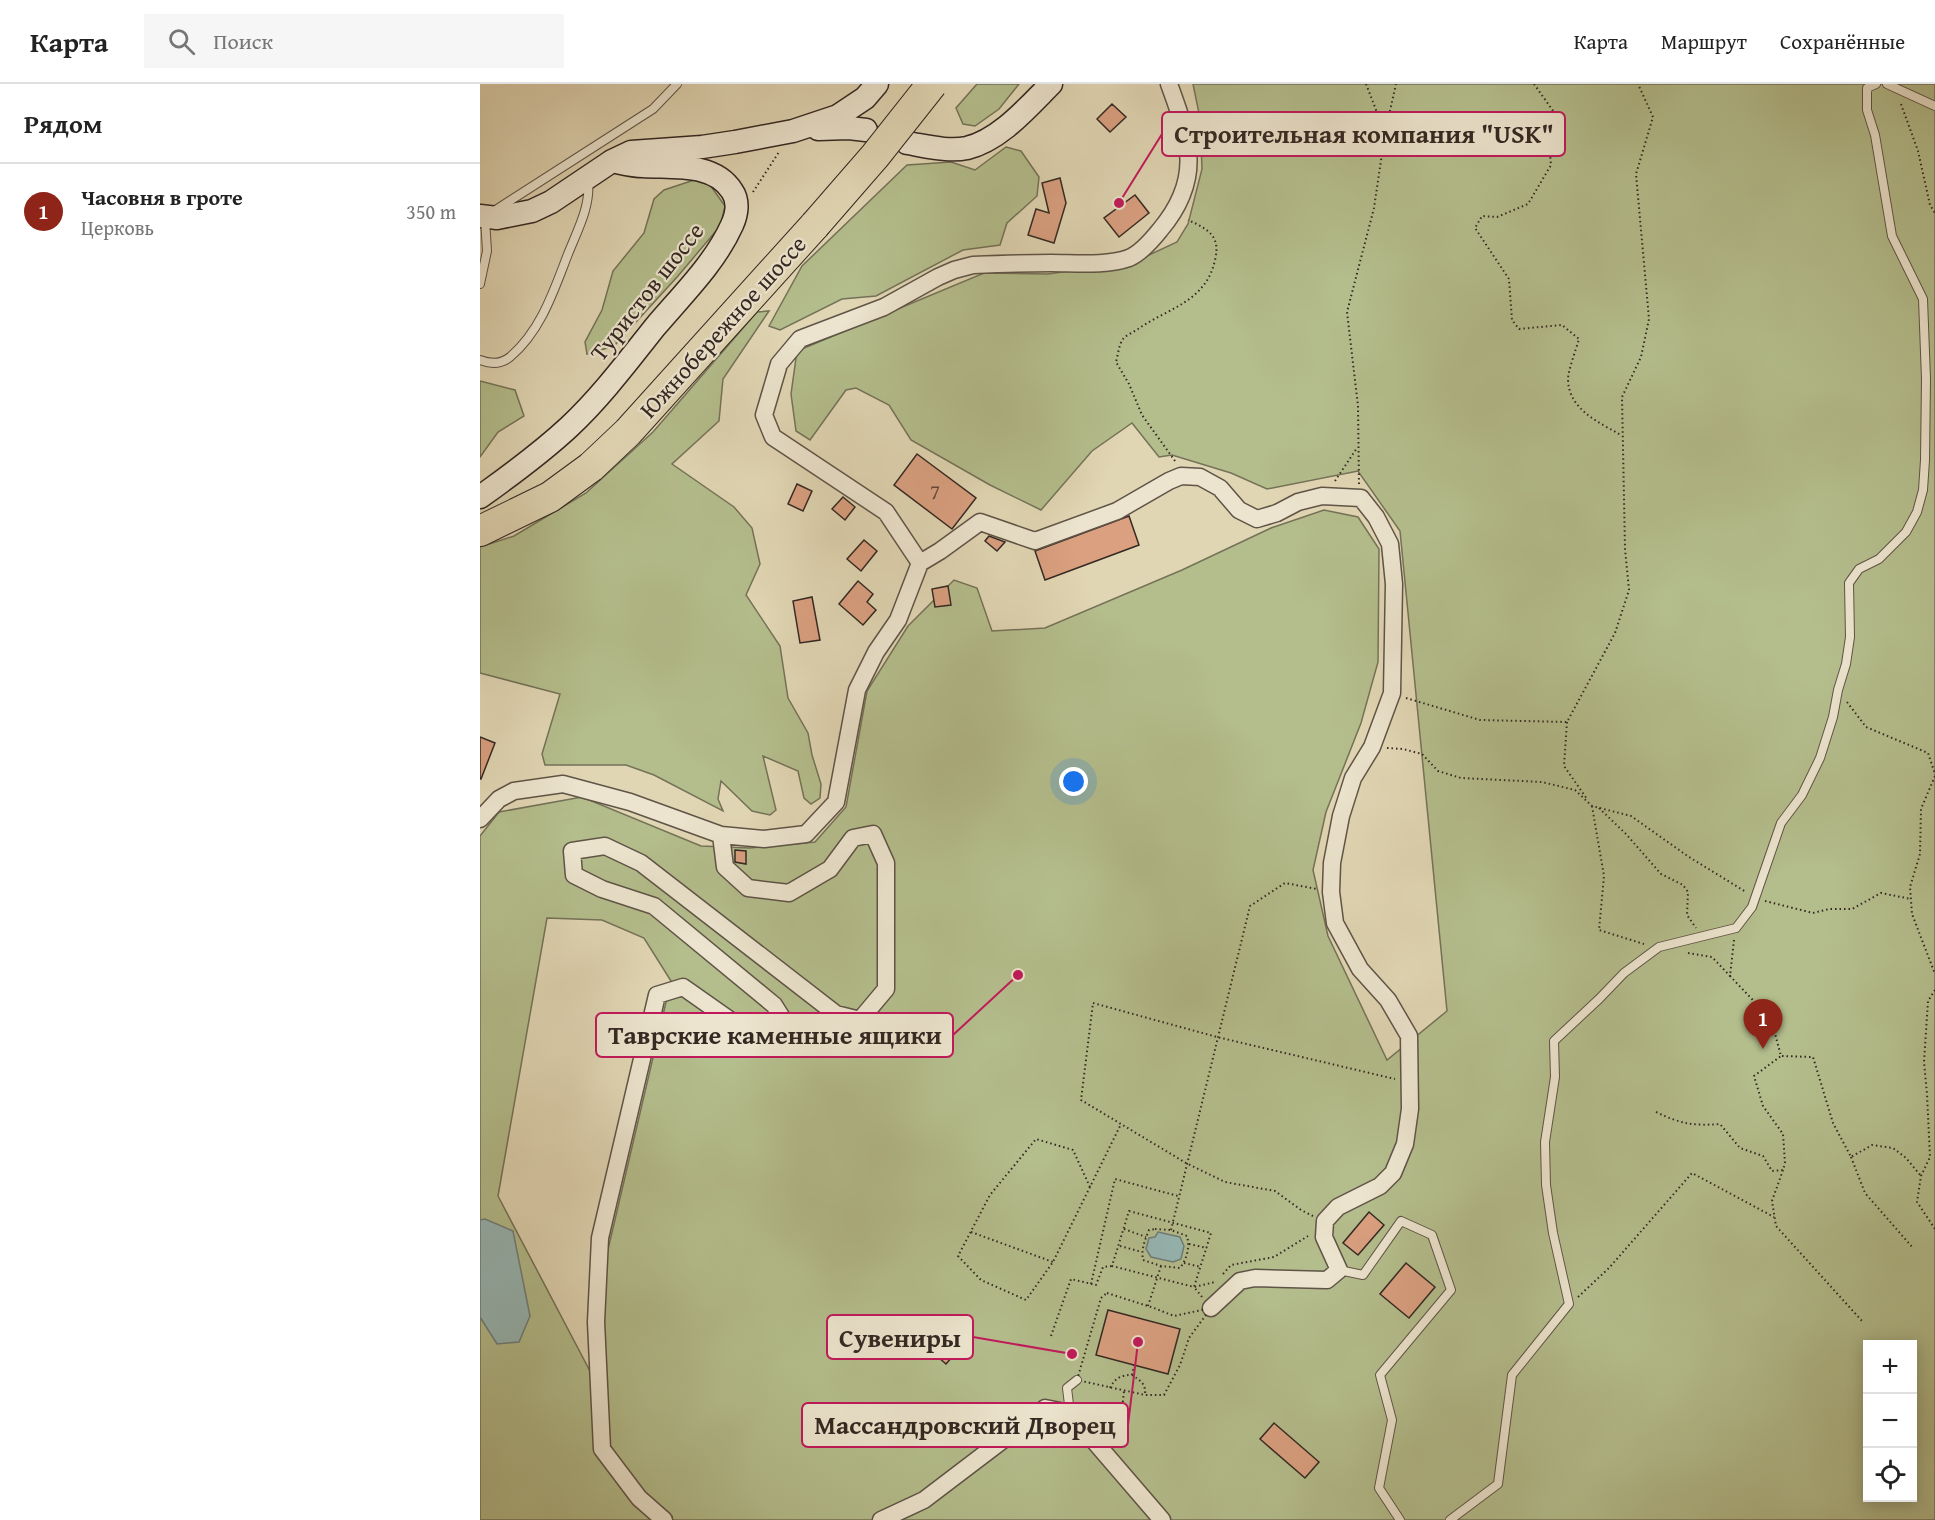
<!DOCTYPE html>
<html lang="ru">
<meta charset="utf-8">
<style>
body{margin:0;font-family:"Gentium Book Plus",serif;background:#f6f6f6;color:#222}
.controls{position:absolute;right:18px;bottom:18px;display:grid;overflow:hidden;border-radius:0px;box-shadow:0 3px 15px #0003}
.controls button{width:54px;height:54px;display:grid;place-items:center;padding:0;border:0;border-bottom:2px solid #e0e0e0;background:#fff;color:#222;font:30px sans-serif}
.you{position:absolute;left:594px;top:698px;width:21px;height:21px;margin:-15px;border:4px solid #fff;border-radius:50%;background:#1a73e8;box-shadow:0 0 0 9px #1a73e833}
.badge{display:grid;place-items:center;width:39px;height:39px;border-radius:50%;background:#8f2418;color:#fff;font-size:20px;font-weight:700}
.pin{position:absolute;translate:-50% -50px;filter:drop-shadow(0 2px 3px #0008)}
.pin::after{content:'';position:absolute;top:32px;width:21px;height:18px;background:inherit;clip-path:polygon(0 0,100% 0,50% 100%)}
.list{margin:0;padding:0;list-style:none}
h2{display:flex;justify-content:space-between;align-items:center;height:78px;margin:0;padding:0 24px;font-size:26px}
h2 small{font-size:20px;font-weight:400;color:#767676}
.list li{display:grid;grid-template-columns:39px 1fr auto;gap:18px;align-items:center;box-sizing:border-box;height:96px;padding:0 24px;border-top:2px solid #e0e0e0}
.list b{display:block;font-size:22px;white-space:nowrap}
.list p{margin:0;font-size:20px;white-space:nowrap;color:#767676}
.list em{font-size:20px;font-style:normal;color:#767676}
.icon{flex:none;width:33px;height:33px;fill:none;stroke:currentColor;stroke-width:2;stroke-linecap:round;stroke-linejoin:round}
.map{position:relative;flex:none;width:1455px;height:1436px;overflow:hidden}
header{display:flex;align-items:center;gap:36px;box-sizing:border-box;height:84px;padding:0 30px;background:#fff;border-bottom:2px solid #e0e0e0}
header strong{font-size:28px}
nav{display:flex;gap:33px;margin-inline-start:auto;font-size:21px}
.search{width:420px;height:54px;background:#f6f6f6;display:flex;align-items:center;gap:15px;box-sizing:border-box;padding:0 21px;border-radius:0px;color:#767676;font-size:22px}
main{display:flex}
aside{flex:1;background:#fff}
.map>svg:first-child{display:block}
.green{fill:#b4bd8c;stroke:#747258;stroke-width:1.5;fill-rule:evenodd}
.water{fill:#96b7b5;stroke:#6f7e7b;stroke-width:1.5}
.building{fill:#daa080;stroke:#342823;stroke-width:1.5}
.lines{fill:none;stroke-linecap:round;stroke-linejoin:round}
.lane-casing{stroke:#5f5447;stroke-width:10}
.street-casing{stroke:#5f5447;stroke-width:19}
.secondary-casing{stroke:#342823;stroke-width:25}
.highway-casing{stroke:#342823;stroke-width:32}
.path{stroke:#342823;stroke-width:2;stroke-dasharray:1.5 3;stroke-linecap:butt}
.lane{stroke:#ece4ce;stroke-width:8}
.street{stroke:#ece4ce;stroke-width:16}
.secondary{stroke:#ece4ce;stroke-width:22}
.highway{stroke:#e1d6b4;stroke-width:30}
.highway-bridge-casing{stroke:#342823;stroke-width:32;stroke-linecap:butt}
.highway-bridge{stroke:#e1d6b4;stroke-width:30}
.labels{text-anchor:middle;stroke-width:4.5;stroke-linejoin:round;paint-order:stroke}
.number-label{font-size:21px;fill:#5e463a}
.street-label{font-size:24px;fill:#342823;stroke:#ece4ce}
.leader{fill:none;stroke:#c2185b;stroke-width:2}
.callout-dot{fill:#c2185b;stroke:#ece4ce;stroke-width:2}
.callout{fill:#ece4ce;stroke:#c2185b;stroke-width:2}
.callout-label{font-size:26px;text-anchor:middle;font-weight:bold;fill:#342823}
</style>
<header>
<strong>Карта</strong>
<div class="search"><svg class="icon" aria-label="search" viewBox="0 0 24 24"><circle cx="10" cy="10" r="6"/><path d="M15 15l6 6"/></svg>Поиск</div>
<nav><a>Карта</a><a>Маршрут</a><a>Сохранённые</a></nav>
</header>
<main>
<aside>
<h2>Рядом<small></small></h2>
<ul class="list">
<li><span class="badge">1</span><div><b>Часовня в гроте</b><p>Церковь</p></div><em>350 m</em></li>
</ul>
</aside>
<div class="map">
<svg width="1455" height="1436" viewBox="0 0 1455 1436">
<rect width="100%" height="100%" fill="#e1d6b4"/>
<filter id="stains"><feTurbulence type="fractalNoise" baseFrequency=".00333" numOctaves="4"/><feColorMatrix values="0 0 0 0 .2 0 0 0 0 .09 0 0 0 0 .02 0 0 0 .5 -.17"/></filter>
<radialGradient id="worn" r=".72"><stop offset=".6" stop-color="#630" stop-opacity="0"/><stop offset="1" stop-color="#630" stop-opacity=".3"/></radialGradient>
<path class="green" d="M497,0H539L519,25L495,42L483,40L476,24Z
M713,0H1455V1436H0V752L19,728L102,713L221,762L270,764L335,758L366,723L387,607L428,542L474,496L497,504L512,547L565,544L702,486L791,444L844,426L878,433L899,465L898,578L881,639L846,728L833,786L848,852L907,976L967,927L920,447L878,387L787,405L751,389L692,371L679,373L652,339L612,367L561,426L510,401L431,356L409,321L376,304L366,306L330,356L316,347L311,310L317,267L504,189L568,190L654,178L697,158L708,140L722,85L720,34ZM67,834L122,836L164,854L191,897L122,1191L111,1289L18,1112ZM1388,1260H1432V1414H1388Z
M526,63L541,67L559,93L557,112L527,139L520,161L483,166L396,212L362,215L300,246L289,242L322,182L427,81L471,78L495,86Z
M214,96L230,101L245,122L241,141L198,192L134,262L107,270L105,258L122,226L133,187L164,149L174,115L184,106Z
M289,227L243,295L239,337L192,380L254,423L272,444L280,480L266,511L300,562L308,614L328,649L332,671L341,700L340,714L331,720L324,714L318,687L283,672L296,726L290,731L272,727L241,697L238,715L243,727L174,691L146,681H65L62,670L80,610L0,589V463L34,452L106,409L173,348L277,228Z
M0,297L35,306L44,332L18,348L0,373Z"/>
<path class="water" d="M5,1135L33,1147L50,1232L39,1258L17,1260L0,1233V1136Z
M678,1148L700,1153L704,1162L701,1175L693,1178L671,1173L666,1165L669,1154L675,1153Z"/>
<path class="building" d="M632,20L646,33L630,48L617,35Z
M580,94L586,119L574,159L548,151L556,125L569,129L562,99Z
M655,111L669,129L639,153L624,134Z
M437,370L496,414L472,445L414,401Z
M317,400L332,407L323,427L308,420Z
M363,413L375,423L365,436L352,425Z
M649,432L659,461L565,496L555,467Z
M509,452L525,458L517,467L505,457Z
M384,456L397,467L381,487L367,475Z
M378,497L393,510L387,518L396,526L383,541L359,520Z
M468,502L471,521L455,523L452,505Z
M332,513L340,556L320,559L313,517Z
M0,653L15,659L1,695H0Z
M255,766L266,767V780L255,778Z
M889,1128L904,1141L878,1171L863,1159Z
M926,1179L955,1203L929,1234L900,1210Z
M628,1226L700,1245L688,1290L616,1271Z
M464,1250L479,1265L466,1280L450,1266Z
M794,1339L839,1378L825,1394L780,1355Z"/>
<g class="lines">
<defs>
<path id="lane" d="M1407,0L1455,22
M14,127L173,25L197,0
M0,200L7,167L5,135
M0,276C10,280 20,281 30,273C61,247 74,206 88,170C98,145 111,122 108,95
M859,1186L883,1191L921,1137L952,1151L971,1206L900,1291L912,1336L899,1404L920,1436
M590,1329L587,1304L597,1296
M970,1436L1018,1400L1032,1291L1089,1220L1073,1149L1066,1101L1065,1058L1075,993L1074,957L1119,915L1144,889L1179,863L1256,844L1272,823L1301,739L1322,711L1340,674L1353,633L1358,606L1366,580L1370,553L1369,499L1379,485L1399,475L1426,448L1437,428L1443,406L1445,376L1446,295L1443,215L1412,152L1395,51L1387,26V4L1396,0"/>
<path id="street" d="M440,479L460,467L500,438L555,457L637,427L689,397L701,392L720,393L740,404L759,426L777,435L797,429L818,418L842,412L881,414L896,433L910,460L914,500L912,609L892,663L873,694L861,732L852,779L851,808L855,839L880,885L908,916L929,952L930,1025L925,1060L913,1089L900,1102L858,1123L845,1137L844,1153L859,1186L847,1196L775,1194L760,1197L731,1224
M440,479L406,428L293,353L284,331L299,280L320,255L404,223L458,193L474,186L493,181C519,180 545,179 571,179C595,179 627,182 649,174C661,169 672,156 680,146C723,95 710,57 689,0
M0,735L19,715L34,707L83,700L150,718L241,751L284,755L326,750L356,718L377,606L396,568L418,536L440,479
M184,1436L159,1414L122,1365L116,1238L120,1154L177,911L203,903L267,948L280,952L295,947L301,932L294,921L174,822L122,805L94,791L92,767L125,762L161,779L356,930L380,936L406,905V779L393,750L373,754L350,785L309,809L268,804L245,783L241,751
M401,1436L444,1416L565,1324L590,1329L682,1436"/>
<path id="secondary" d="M338,45L369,44L386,46
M427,59C446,62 468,68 487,64C520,56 548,23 571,0
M0,132L17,134L52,127L71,118L132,77L151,68L222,63L255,58L313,47L358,32L385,14L397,0
M0,413C31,391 61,369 89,343C121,313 148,277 175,243C202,211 235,179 252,141C257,130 259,117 252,107C234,78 192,84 163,82C153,82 142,79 132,77"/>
<path id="highway" d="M0,447L70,413L111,383L148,348L335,141"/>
</defs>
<use href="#lane" class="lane-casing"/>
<use href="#street" class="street-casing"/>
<use href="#secondary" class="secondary-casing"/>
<use href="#highway" class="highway-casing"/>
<path class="path" d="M886,0L905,49
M1054,0L1076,31L1069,59L1071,81L1048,120L1017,133L1002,132L995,144L1029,195L1032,236L1039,245L1082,241L1099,255C1096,266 1088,286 1088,296C1089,326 1120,339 1141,351
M1421,20L1438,67L1450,121L1455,129
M273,108L299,68
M695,377L662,331L649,300L636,278C638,271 639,260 643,255C646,251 654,248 658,245C688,224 726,218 735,176C741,152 728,145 708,136
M855,397L877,364
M879,400L878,322L867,228L894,124L905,49L916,0
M926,614L1000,636L1087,638L1135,549L1149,506L1145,465L1142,313L1161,273L1169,235L1156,90L1173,33L1158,0
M1367,618L1386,643L1448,669L1455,690
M1087,638L1084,682L1107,715
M907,664L923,665L942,670L958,687L981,694L1062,698L1095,706L1112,722L1151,732L1209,773L1266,808
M1455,692L1441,725L1440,770L1430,803L1432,830L1455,890
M1112,722L1124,792L1119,846L1164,860
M1119,724L1146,750L1181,790L1203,801L1208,808L1207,831L1216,844
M1285,817L1333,829L1349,825H1372L1401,809L1431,815
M1254,856L1250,892L1291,935L1301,972L1333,973L1353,1039L1371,1073L1392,1061L1413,1064L1426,1074L1441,1092
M1208,869L1232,873L1250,892
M1455,906L1448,917L1444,978L1447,1010L1450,1073L1441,1092L1437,1118L1455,1145
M1176,1028C1201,1040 1213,1042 1240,1040L1260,1064L1283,1072L1292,1087L1303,1086L1305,1079L1303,1050L1283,1022L1274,992L1301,972
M1371,1073L1385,1109L1433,1164
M1303,1086L1292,1117L1296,1142L1382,1237
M610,1103L593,1066L556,1055L510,1111L478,1172L501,1196L546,1216L573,1178L641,1040
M649,1127L731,1149L714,1203L632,1182Z
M833,1132L821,1126L795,1107L745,1098L706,1079L601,1016L613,919L737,953L915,995
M644,1145L666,1153
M675,1145L691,1146L707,1152C710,1163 707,1175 700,1184L681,1182L663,1176C661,1165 665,1156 669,1146Z
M691,1146L770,822L805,799L837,805
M491,1148L573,1178
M709,1160L727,1164
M640,1162L662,1168
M704,1179L721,1183
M743,1190L751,1181L794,1173L828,1152
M611,1200L635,1095L698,1112
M627,1209L674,1224L694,1232L731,1224L709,1254L700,1281L684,1311H665L597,1296L621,1214Z
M722,1213L714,1203L735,1198
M1098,1213L1129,1184L1212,1089L1294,1133
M668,1222L681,1182
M571,1252L591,1195L616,1201L623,1183L632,1182
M652,1291L654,1281
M630,1304C635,1294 641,1291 652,1291C661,1297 666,1300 665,1311
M640,1345L644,1307"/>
<use href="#lane" class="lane"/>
<use href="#street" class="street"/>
<use href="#secondary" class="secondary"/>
<use href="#highway" class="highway"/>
<defs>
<path id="highway-bridge" d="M335,141L395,72L452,0"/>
</defs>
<use href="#highway-bridge" class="highway-bridge-casing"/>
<use href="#highway-bridge" class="highway-bridge"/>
</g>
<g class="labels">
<g class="number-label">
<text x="455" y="415">7</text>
</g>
<g class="street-label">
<text transform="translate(167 208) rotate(-52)" y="8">Туристов шоссе</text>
<text transform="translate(243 243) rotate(-48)" y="8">Южнобережное шоссе</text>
</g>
</g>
<path class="leader" d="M639 119L682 50M538 891L473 951M592 1270L493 1253M658 1258L648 1341"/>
<g class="callout-dot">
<circle cx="639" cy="119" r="6"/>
<circle cx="538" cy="891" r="6"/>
<circle cx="592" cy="1270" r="6"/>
<circle cx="658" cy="1258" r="6"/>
</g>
<g class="callout">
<rect x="682" y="28" width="403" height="44" rx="6"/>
<rect x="116" y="929" width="357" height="44" rx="6"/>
<rect x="347" y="1231" width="146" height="44" rx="6"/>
<rect x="322" y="1319" width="326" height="44" rx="6"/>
</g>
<g class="callout-label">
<text x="884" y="59">Строительная компания "USK"</text>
<text x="295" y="960">Таврские каменные ящики</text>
<text x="420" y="1263">Сувениры</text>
<text x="485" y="1350">Массандровский Дворец</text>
</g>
<rect width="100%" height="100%" filter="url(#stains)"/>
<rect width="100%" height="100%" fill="url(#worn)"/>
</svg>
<div class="controls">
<button>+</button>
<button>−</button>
<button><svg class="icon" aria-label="locate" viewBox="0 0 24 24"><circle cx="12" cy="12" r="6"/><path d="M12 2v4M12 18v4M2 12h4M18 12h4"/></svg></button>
</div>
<div class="you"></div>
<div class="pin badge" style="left:1283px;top:965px">1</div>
</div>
</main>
